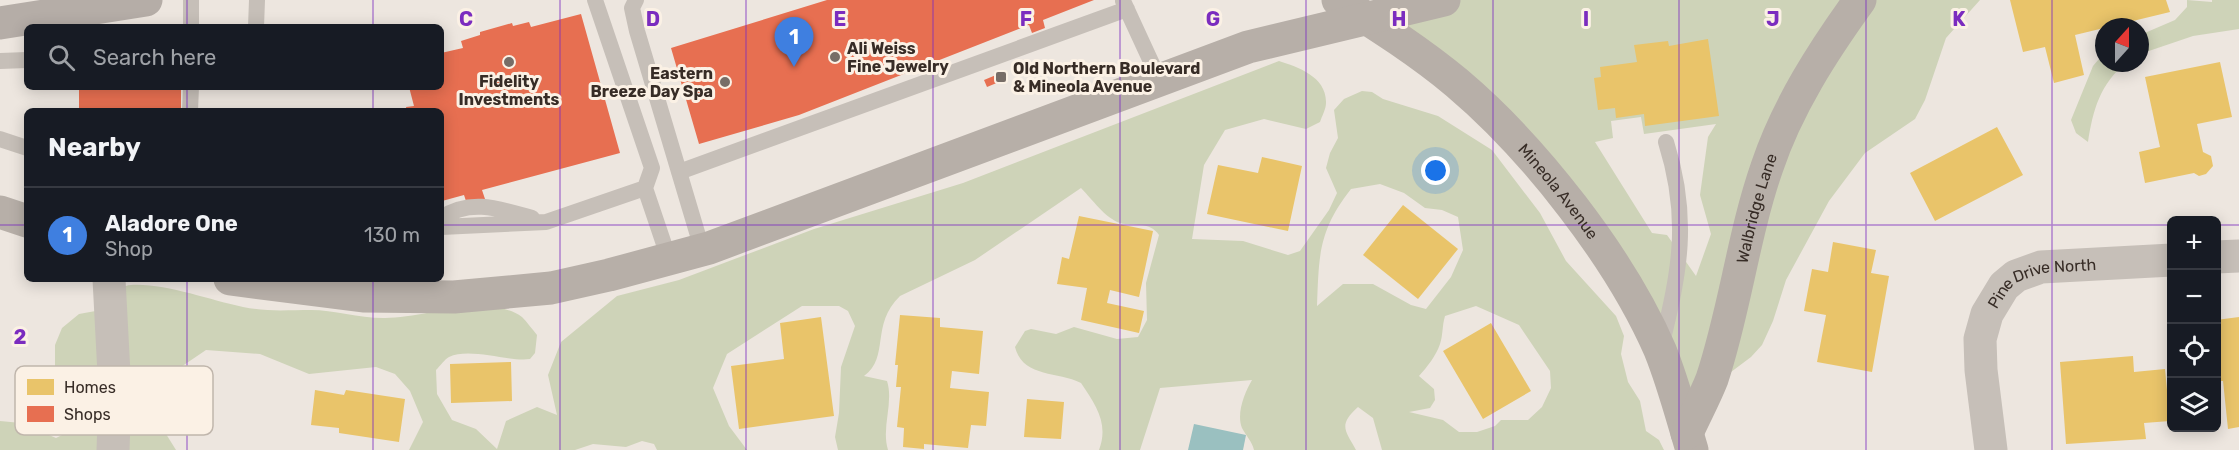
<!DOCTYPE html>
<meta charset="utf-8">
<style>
body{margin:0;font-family:Rubik,sans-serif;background:#242831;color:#f1f3f6}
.controls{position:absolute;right:18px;bottom:18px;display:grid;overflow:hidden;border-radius:9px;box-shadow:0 3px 15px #0003}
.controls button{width:54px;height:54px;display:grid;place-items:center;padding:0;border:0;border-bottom:2px solid #363941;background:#171b24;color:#f1f3f6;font:30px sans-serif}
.compass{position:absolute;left:2095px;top:18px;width:54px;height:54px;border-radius:50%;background:#171b24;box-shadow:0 3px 15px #0003;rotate:21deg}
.you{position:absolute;left:1436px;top:171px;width:21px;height:21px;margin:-15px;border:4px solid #fff;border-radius:50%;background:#1a73e8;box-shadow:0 0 0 9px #1a73e833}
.badge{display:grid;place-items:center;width:39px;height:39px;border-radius:50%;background:#7c3aed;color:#fff;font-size:20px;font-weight:700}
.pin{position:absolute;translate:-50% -50px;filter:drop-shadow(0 2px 3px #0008)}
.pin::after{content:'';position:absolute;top:32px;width:21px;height:18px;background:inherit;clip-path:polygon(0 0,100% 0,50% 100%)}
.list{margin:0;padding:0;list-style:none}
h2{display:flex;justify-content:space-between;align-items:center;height:78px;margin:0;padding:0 24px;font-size:26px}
h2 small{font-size:20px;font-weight:400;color:#9ea1a6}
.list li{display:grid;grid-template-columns:39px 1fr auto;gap:18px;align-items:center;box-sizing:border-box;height:96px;padding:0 24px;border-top:2px solid #363941}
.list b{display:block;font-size:22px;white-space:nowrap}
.list p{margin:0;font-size:20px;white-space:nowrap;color:#9ea1a6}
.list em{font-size:20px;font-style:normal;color:#9ea1a6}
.icon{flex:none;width:33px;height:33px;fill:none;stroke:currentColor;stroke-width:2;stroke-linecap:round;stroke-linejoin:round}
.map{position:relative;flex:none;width:2239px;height:450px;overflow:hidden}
.search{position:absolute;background:#171b24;box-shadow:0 3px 15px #0003;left:24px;top:24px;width:420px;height:66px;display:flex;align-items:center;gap:15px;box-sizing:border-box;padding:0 21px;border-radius:9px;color:#9ea1a6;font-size:22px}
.panel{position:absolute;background:#171b24;box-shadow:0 3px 15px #0003;left:24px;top:108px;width:420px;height:174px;border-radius:9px}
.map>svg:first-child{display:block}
.green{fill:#ced3b8;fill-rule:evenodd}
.water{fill:#9ac0c0}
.homes{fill:#e9c46a}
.shops{fill:#e76f51}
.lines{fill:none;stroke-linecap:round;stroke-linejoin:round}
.lane{stroke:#c6bfb8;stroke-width:16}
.street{stroke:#c6bfb8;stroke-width:33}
.secondary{stroke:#b7afa8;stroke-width:33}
.primary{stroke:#b5ada7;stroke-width:33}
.grid{fill:none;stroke:#7b2cbf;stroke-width:1.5;stroke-opacity:0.55}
.poi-dot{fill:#776d67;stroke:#fbf1e5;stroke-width:2}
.labels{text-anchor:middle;stroke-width:6;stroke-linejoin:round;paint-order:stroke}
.poi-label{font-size:16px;font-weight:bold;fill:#372c26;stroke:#fbf1e5;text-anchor:start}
.street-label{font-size:16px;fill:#372c26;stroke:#fbf1e5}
.key{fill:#fbf1e5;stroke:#c0b6ac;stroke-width:1.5}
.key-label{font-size:16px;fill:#372c26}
.grid-label{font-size:20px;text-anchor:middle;font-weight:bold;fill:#7b2cbf;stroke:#fbf1e5;stroke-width:6;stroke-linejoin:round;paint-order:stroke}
</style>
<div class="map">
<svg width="2239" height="450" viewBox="0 0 2239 450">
<rect width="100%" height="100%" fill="#ede6df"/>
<path class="green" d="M1444,0H1980L1946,38L1925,100L1915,119L1865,153L1829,201L1786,280L1773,321L1762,345L1751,357L1731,372L1687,433L1580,217L1368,19ZM1641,117L1644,134L1716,124L1708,137L1700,195L1711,234L1696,276L1667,235L1652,233L1595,142L1613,138L1611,121Z
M2187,0L2212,2V0H2239V29L2193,36L2140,54V35L2175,20L2187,7Z
M2104,53V63H2126C2100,84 2093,110 2088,142L2076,133L2071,120L2093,66Z
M1279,61C1298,67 1327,77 1326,103C1326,109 1322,116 1320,122L1306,129L1264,119L1225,130L1204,165L1192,239L1243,241L1288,255L1300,251L1329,210L1337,193L1326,168L1330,153L1338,138L1334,110L1344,99L1362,91L1372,92L1383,99L1438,116L1492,150L1540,213L1566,261L1616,316L1624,336L1621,354L1628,382L1640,401L1646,431L1659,440L1664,450H1382L1373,418L1358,407C1338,425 1345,430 1356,450H1254C1252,441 1246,436 1242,428C1236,413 1245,392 1252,380L1160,388L1140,450H1099C1109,424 1096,405 1081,383C1057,371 1023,378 1015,347L1025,331L1031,329L1056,334L1074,327L1117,339L1138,337L1147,320L1146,283L1159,235C1150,221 1134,227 1120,223C1105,218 1092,199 1081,188L975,260L900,296C870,325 890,357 864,376L887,381C894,403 881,427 888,450H838L835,437L839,413L841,367L855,326L848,311L839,306H802L727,354L713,388L729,426L747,450H657L654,444L642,441L626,447L593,444L575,450H409L423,422L410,391L395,374L376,367L309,374L260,354L206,350L175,371L156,401L161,426L176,450H0V421L21,423L56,438L70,431L76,414V401L55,369V345L62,328L79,314L101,310C108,299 117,286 131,285C165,283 209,300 243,307C267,312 287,310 311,310C333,310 359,318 383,318C419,319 491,293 522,317C527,322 532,329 537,335L535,353L530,359C508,362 470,347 449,357C445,359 440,366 436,370L437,394L452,420L476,429L497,449L506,421L537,407L557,415L548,375L561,342L617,296L679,280L814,229L963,183ZM1380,184L1404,193L1425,208L1442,210L1458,217L1463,250L1451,277L1426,309L1411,305L1373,284H1343L1317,306C1319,256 1318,231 1351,189ZM1476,306L1519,325L1550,371L1551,388L1542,407L1528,420H1501L1495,426L1477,432H1459L1443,420L1409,412L1430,408L1435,400L1434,389L1419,376C1427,367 1436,356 1440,344C1443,335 1442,326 1445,316Z"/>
<path class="water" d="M1194,424L1246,435L1243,450H1188Z"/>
<path class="homes" d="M2010,0H2166L2170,12L2075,35L2084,75L2054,83L2045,47L2023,52Z
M1708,39L1719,116L1645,126L1644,114L1616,118L1615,108L1598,110L1594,78L1601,77L1600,67L1637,62L1634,45L1668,41L1669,46Z
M2220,62L2232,117L2197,124L2203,152L2211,156L2213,166L2206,174L2199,176L2194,173L2145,183L2139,152L2160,147L2145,77Z
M1997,127L2023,175L1935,221L1910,173Z
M1262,157L1302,166L1288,231L1207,214L1218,165L1258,173Z
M1403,205L1458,249L1418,299L1363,255Z
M1079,216L1153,231L1139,297L1110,290L1107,303L1144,311L1139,333L1081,320L1087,288L1057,284L1062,257L1069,259Z
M1833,242L1876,250L1871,273L1889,276L1872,372L1817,362L1826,315L1804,311L1812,269L1828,272Z
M900,315L940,318V327L983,331L979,374L952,371L950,388L989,392L986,426L971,425L968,448L924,444V449L903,447L904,428L897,427L901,387H896L898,365H895Z
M821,317L834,416L739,429L731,366L784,359L780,323Z
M2239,317V427L2228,429L2223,381H2216V320Z
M1491,323L1531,391L1483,419L1443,351Z
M2133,356L2134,372L2165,369L2170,421L2144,423L2146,439L2066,444L2060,362Z
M511,362L512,401L451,403L450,364Z
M315,390L344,395L346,390L405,399L399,442L339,433V428L311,425Z
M1027,399L1064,402L1061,439L1024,437Z"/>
<path class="shops" d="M827,0H1094L1043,20L1045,28L1032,33L1029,25L799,115L699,144L671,48Z
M581,14L620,153L482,190L485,199L467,204L464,195L442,201L441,111H407L406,107L414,106L409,87H441V53L463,48L461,41L480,35V32L512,23L513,26L529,22L531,27Z
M996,75L999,82L987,87L984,80Z
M79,87H181V111H79Z"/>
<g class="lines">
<path class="lane" d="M636,0L632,8L637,31L702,249
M1123,1L1159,79
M191,27V0
M256,27L257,0
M0,61L27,60
M190,111L191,87
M0,139L27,148
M679,172L1127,9
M645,188L669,259
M441,218C471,198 500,209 532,218
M441,227L546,222L645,188L652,168L595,0
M1661,347C1680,271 1690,218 1666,142"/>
<g class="street">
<path d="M2216,257L2239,256"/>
<path d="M109,279L115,393L113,450"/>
<path id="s1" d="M1991,450L1981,370L1980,339L1987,314L2004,286L2016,276L2041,267L2172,260"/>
</g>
<g class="secondary">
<path id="s2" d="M1338,0C1379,26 1420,52 1457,83C1534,148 1620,258 1660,350C1673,382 1682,417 1692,450"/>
<path d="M0,212L27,221"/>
<path d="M230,279L363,296L454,297L551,288L609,275L709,248L1248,47L1444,0"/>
<path id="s3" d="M1687,433C1695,415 1705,397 1712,379C1735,310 1743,236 1767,167C1787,107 1823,51 1860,0"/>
</g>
<path class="primary" d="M0,23L146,0"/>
</g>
<path class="grid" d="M187,0V27M373,0V27M560,0V450M746,0V450M933,0V450M1120,0V450M1306,0V450M1493,0V450M1679,0V450M1866,0V450M2052,0V450M187,87V111M373,87V111M0,225H27M441,225H2172M2216,225H2239M187,279V450M373,279V450"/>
<g class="poi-dot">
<circle cx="835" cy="57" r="6"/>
<circle cx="509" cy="62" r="6"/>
<rect x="995" y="71" width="12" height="12" rx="3"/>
<circle cx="725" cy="82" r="6"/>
</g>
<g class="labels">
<g class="poi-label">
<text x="847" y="54">Ali Weiss<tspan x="847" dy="18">Fine Jewelry</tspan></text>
<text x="1013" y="74">Old Northern Boulevard<tspan x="1013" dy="18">&amp; Mineola Avenue</tspan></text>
<text x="713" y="79" text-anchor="end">Eastern<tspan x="713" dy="18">Breeze Day Spa</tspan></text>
<text x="509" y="87" text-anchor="middle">Fidelity<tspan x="509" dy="18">Investments</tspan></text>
</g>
<g class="street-label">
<text dy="6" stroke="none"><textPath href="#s2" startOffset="294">Mineola Avenue</textPath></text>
<text dy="6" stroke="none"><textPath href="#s3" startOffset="236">Walbridge Lane</textPath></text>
<text dy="6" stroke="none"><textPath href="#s1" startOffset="207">Pine Drive North</textPath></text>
</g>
</g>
<rect x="15" y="366" width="198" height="69" rx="9" class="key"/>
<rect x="27" y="379" width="27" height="16" fill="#e9c46a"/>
<rect x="27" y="406" width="27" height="16" fill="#e76f51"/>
<g class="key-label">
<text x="64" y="393">Homes</text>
<text x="64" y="420">Shops</text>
</g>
<g class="grid-label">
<text x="466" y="26">C</text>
<text x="653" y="26">D</text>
<text x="840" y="26">E</text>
<text x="1026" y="26">F</text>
<text x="1213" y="26">G</text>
<text x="1399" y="26">H</text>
<text x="1586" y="26">I</text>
<text x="1773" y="26">J</text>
<text x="1959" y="26">K</text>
<text x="20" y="344">2</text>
</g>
</svg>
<div class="controls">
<button>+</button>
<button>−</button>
<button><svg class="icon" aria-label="locate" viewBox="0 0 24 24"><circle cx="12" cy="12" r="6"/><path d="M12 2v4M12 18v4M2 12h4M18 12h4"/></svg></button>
<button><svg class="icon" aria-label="layers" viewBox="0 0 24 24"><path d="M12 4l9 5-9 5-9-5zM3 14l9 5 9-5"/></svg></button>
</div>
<svg class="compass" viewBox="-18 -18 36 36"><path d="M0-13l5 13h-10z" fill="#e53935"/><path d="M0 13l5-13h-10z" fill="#9ea1a6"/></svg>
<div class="you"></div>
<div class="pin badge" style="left:794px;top:67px;background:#3f7fe0">1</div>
<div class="search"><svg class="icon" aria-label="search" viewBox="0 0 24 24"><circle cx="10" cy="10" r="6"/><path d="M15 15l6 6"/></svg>Search here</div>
<section class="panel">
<h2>Nearby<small></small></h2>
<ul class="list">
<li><span class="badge" style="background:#3f7fe0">1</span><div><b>Aladore One</b><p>Shop</p></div><em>130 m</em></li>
</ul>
</section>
</div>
